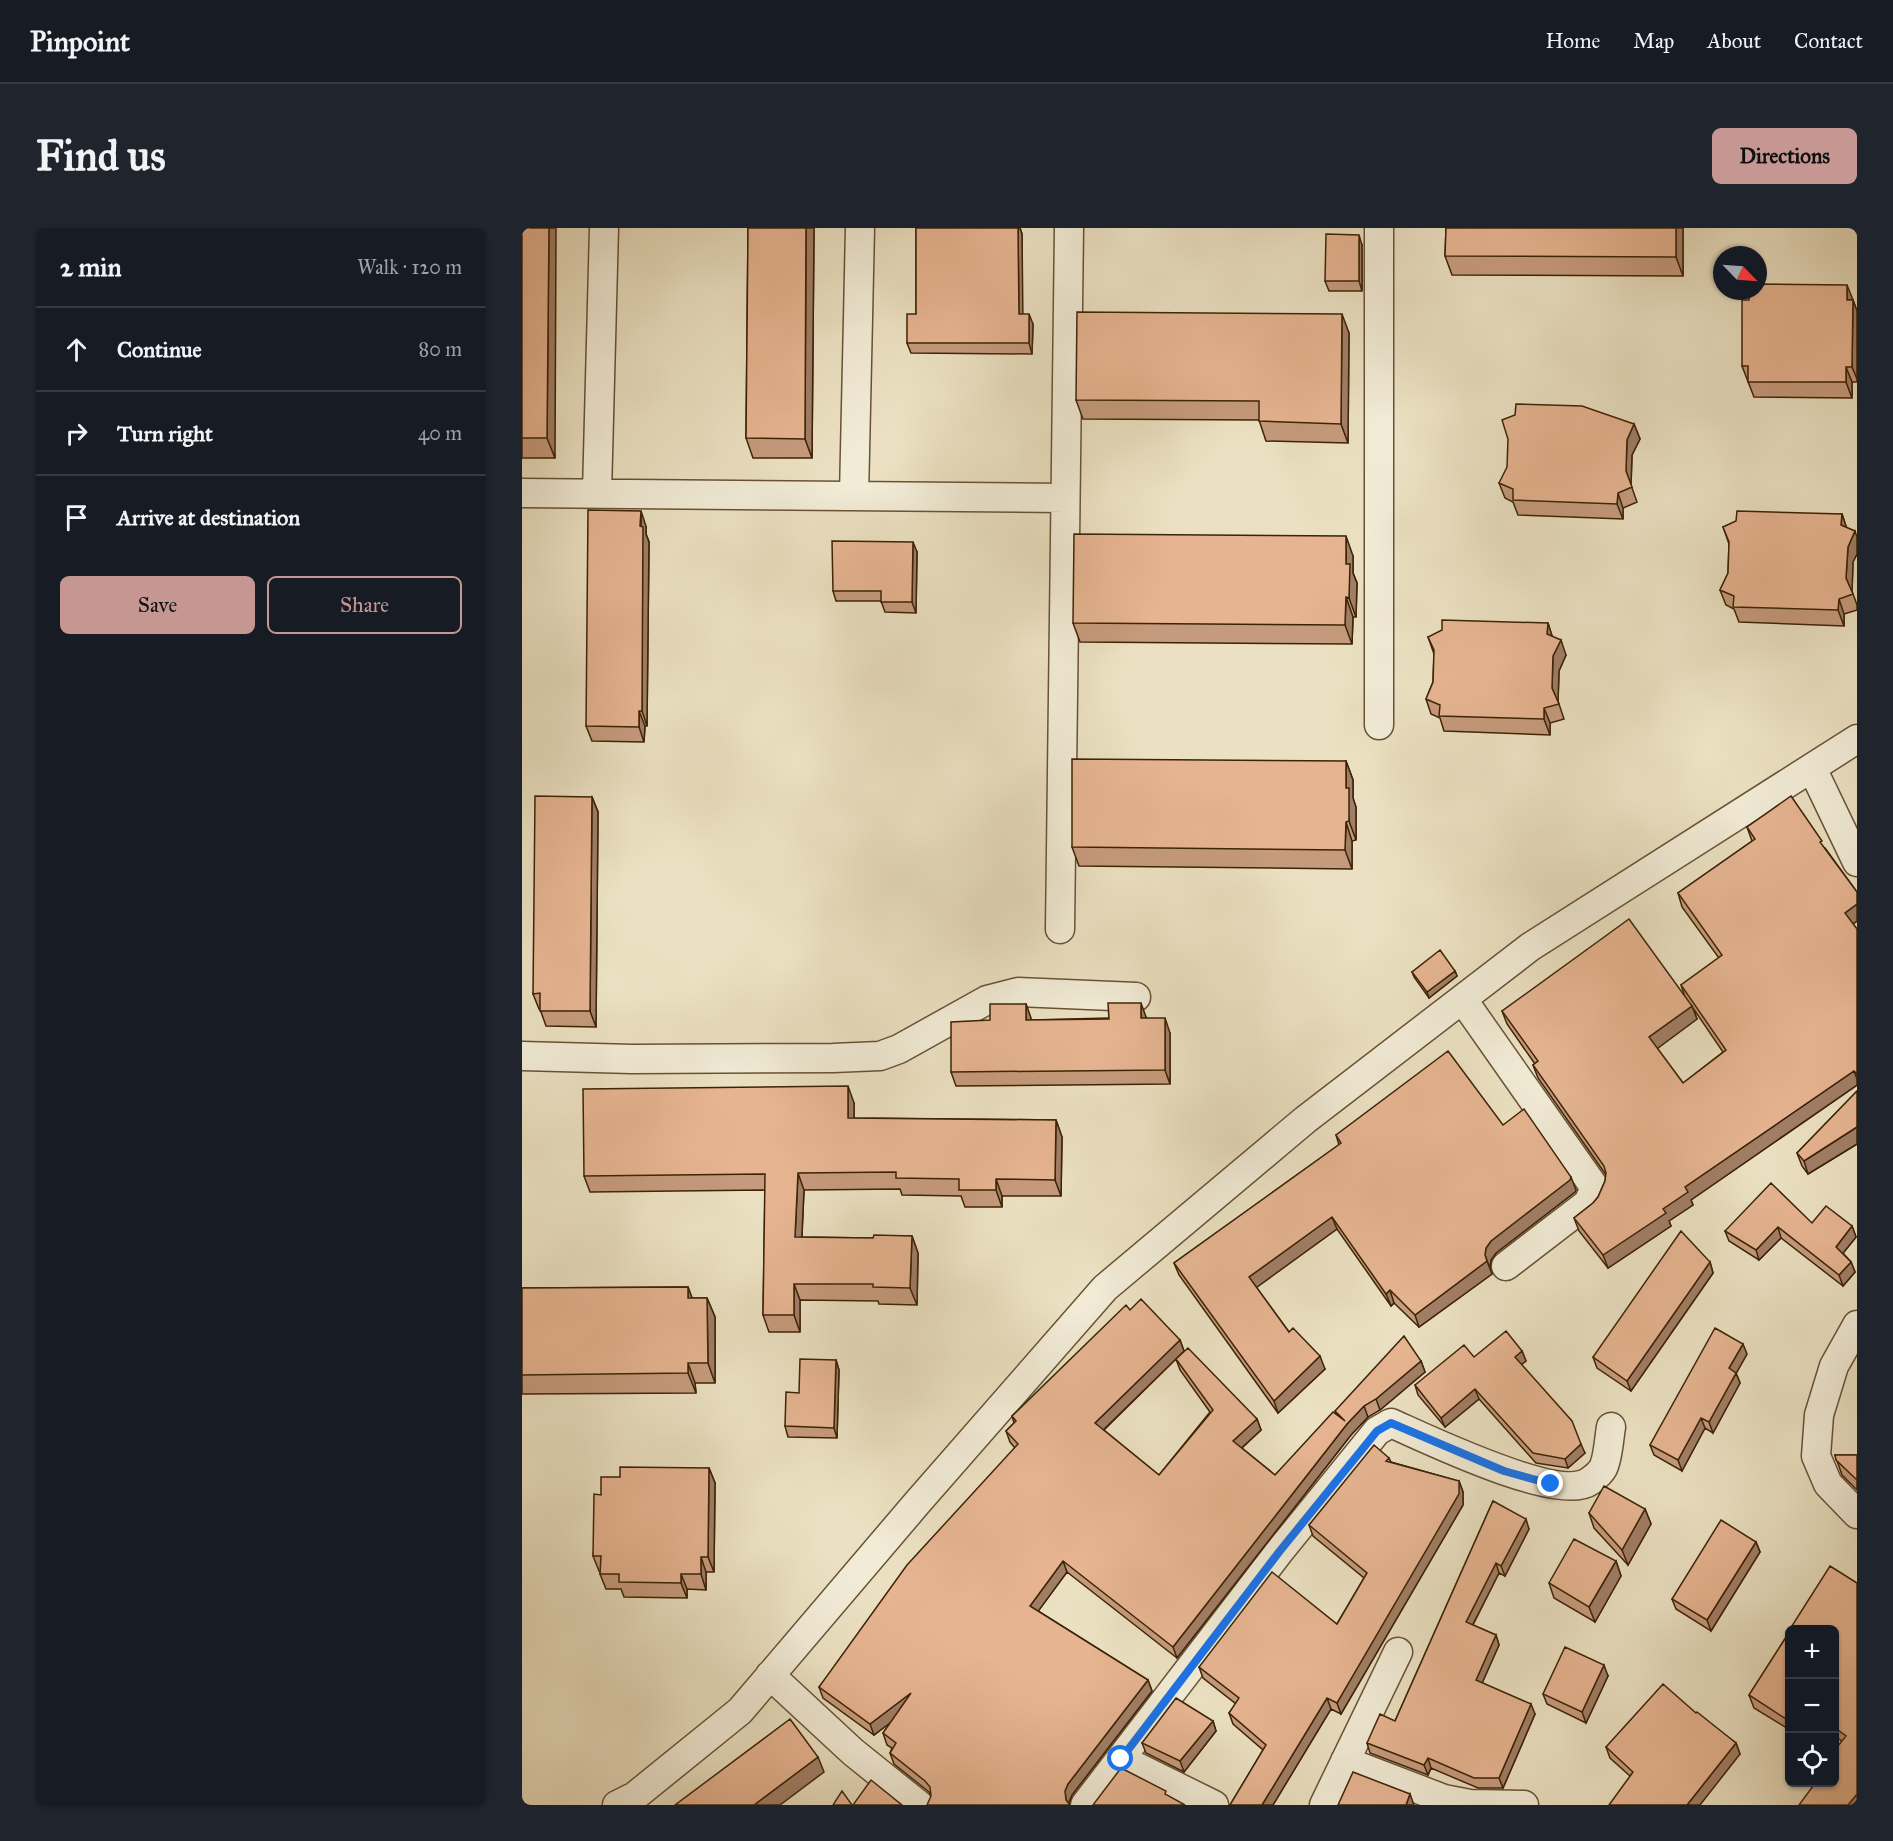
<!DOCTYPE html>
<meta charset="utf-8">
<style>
body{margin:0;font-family:"IM FELL Great Primer",serif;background:#20242c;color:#f1f3f6}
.controls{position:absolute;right:18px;bottom:18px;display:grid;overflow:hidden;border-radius:9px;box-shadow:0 2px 4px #0004}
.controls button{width:54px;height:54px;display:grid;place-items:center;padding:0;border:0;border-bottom:2px solid #363941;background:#171b24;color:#f1f3f6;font:30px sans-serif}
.compass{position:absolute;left:1191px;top:18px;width:54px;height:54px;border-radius:50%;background:#171b24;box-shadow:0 2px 4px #0004;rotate:115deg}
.stop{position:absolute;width:18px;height:18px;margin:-14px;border:4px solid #1a73e8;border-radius:50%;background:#fff}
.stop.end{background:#1a73e8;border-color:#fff;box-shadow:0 2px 6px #0008}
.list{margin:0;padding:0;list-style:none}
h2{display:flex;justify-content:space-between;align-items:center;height:78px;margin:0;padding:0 24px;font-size:26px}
h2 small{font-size:20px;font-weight:400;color:#9ea1a6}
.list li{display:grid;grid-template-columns:39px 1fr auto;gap:18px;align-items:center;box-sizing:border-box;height:84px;padding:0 24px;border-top:2px solid #363941}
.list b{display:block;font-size:22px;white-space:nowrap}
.list em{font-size:20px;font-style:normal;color:#9ea1a6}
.actions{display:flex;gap:12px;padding:18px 24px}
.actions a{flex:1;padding:14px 0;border:2px solid #c59692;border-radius:9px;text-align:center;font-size:21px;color:#c59692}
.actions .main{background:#c59692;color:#111}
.icon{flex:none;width:33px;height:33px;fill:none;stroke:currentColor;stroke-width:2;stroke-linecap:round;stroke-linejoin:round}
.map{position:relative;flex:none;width:1335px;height:1577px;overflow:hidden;border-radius:9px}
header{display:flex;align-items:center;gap:36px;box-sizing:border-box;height:84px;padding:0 30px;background:#171b24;border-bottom:2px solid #363941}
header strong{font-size:28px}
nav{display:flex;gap:33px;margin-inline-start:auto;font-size:21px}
.intro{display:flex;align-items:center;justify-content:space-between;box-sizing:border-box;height:144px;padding:0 36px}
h1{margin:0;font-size:42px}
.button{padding:15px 27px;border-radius:9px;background:#c59692;color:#111;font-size:21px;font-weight:700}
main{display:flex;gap:36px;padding:0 36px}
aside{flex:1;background:#171b24;border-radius:9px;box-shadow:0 2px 4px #0004}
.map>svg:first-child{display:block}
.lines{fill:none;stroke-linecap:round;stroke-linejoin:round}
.minor-casing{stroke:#685235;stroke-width:31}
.minor{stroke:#f2ecd7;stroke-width:28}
.wall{fill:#c69b7d;stroke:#3c2306;stroke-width:1.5;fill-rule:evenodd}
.shaded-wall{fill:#a17e66;stroke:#3c2306;stroke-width:1.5}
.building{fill:#e6b491;stroke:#3c2306;stroke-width:1.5}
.route{stroke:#1a73e8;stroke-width:8}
</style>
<header>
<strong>Pinpoint</strong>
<nav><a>Home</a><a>Map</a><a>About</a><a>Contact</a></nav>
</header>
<div class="intro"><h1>Find us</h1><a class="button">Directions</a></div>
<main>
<aside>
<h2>2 min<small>Walk · 120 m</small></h2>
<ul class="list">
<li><svg class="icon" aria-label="ahead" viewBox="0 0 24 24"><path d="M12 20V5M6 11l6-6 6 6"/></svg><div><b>Continue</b></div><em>80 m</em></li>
<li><svg class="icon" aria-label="right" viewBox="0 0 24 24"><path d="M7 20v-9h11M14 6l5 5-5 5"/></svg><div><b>Turn right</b></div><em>40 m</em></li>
<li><svg class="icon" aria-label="arrive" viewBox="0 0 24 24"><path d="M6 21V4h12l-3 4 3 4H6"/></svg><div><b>Arrive at destination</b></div></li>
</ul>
<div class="actions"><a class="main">Save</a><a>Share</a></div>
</aside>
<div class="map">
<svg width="1335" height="1577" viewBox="0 0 1335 1577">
<rect width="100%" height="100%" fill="#ebe1c2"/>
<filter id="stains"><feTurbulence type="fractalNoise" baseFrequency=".00333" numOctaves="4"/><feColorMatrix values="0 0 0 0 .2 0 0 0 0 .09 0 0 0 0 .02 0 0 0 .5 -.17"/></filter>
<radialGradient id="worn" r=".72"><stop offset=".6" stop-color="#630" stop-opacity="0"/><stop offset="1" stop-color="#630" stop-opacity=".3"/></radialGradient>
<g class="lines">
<defs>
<path id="minor" d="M857,0V497
M0,265L543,270
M75,265L82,0
M332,268L338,0
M1290,540L1335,634
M538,701L547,0
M941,772L1073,960L1066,975L984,1038
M0,828L110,831L311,830L358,828L377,821L465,772L496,764L614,769
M1335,1097L1312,1138L1297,1187L1294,1228L1306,1256L1335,1286
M248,1447L331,1524L397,1577
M599,1531L692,1577
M823,1533L922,1571L948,1576L1002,1577
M95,1577L113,1568L218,1483L395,1275L583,1060L783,892L1008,719L1335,511
M563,1577L757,1324L855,1203L869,1195C905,1211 1037,1275 1068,1253C1072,1250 1079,1244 1081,1240C1086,1231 1087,1210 1089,1199
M802,1577L876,1424"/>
</defs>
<use href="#minor" class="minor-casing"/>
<use href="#minor" class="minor"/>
</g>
<path class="wall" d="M0,0L33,230H0Z
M226,0H292L290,230H231L224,210Z
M394,0H498L500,6V86L511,96L510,126L389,125L385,115L394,86Z
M924,0H1161V48L930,47L923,28Z
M840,17V63H807L803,53Z
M1331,72L1335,83V154H1330V170L1232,169L1220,138Z
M827,105L826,215L744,213L737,192L561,191L554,172Z
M1112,196L1118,211L1110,227L1109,257L1115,274L1101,280V291L996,287L991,274L983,270L977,255Z
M1320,286L1324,299L1335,309V326L1331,334L1330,363L1335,377V382L1322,386V398L1217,394L1212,381L1204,377L1198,362L1206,345L1207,316L1201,299Z
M124,298V306L127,314L125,498H123L122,514L70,513L64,498Z
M395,324L394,385L363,384L359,373H314L311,363Z
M831,328V345L835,355L834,389H831L830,416L558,414L551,395Z
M1026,395L1030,408L1044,427L1037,443L1036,473L1042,491L1028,495V507L922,503L918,490L909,486L904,471L911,454L912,426L906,409Z
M824,533L831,552V570L834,579V612L830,613V641L557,638L550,619Z
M70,569L76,584L74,799L24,798L18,781H17L11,766Z
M1225,599L1303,620L1335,664V693L1331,696L1335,701V857L1169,972L1171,977L1147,993L1149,998L1086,1040L1057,1003L1052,990L1071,975L1076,969L1083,953L1084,947L1016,850L1011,837L1013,836L985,796L980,783L1163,769L1159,757L1197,730L1160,679L1156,665L1230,613ZM1171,780L1201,824L1161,855L1135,820L1175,791Z
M933,743L935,748L907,770L892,749L890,744Z
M504,776L509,792L624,789V790L648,805V856L434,858L429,844L468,792Z
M1335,863V916L1286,946L1280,938L1275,925Z
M332,875V890L534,892L540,909L539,968H480V979H443L439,968L380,967L378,961L282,962L280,1009L351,1010L390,1008L396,1025L395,1077L357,1076L356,1073L278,1072V1104H247L241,1087L243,962L68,964L62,948Z
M981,897L1054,962L1053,964L974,1025L969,1032L968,1040L970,1046L897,1099L872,1075L869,1078L815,1001L734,1059L767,1104L803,1141L756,1185L657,1047L652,1035L817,917L814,907Z
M1290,995L1330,998L1334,1009L1321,1025L1329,1034L1333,1044L1321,1058L1259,1010L1237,1032L1207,1013L1203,1003Z
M1188,1034L1191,1045L1109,1163L1075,1140L1071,1129Z
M166,1059L170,1070H185L193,1089V1155H173L174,1165L0,1166V1060Z
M608,1082L658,1112L662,1123L655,1130L735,1191L739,1202L720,1220L753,1247L814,1186L813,1183L899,1133L903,1144L858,1182L846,1189L829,1207L655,1430L545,1344L516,1383L626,1452L630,1463L550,1567L547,1576L409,1568L407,1564L372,1536L368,1525L370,1520L365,1517L361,1505L369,1494L352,1507L301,1470L297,1459L493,1220L488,1214L484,1203L492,1195L490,1188ZM654,1131L658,1142L688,1184L637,1247L582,1202Z
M1000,1123L1004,1133L999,1137L1063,1225L1046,1240L1014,1235L957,1171L923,1199L896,1167L893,1157L952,1129Z
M1225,1126L1214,1145L1218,1155L1191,1205L1183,1200L1160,1243L1132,1227L1128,1217Z
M314,1132L317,1142L315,1210L266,1209L263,1198L277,1165Z
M1313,1227H1335V1262L1320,1247Z
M867,1230L869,1234L937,1253L941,1264V1277L819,1486L809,1481L751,1577H708L741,1522L711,1496L707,1485L714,1476L681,1450L677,1439L815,1396L842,1350L791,1308L787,1297Z
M187,1240L193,1255L192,1344H184V1362L165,1361V1370L102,1369L99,1361H84L78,1346V1343H77L71,1328L79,1267L98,1249Z
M971,1273L1007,1301L983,1348L977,1345L951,1397L974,1407L977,1417L960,1455L1013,1486L981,1560H956L909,1540L906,1547L848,1525L845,1515L873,1493Z
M1123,1281L1129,1296L1106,1337L1072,1300L1067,1285Z
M1234,1314L1238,1324L1189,1403L1154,1381L1150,1371Z
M1094,1333L1099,1348L1073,1394L1032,1370L1027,1355Z
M1308,1338L1335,1577L1312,1554V1523L1320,1513L1312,1508V1401Z
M1268,1403V1502L1232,1480L1227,1467Z
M1086,1448L1064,1495L1025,1476L1021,1466Z
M1174,1485L1214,1515L1218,1526L1108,1548L1088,1530L1084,1519Z
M691,1493L694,1503L662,1544L624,1525L620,1515Z"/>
<path class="shaded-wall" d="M27,0H34L33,230L25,210Z
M284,0H292L290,230L283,211Z
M496,0H498L500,6L501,96L497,86Z
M1154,0H1161V48L1154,29Z
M837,7L840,17V63L837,53Z
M1325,57L1331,72H1325Z
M1331,72L1335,83V151L1330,139Z
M507,86L511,96L510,126L507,115Z
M820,86L827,105L826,215L819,196Z
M1324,139L1330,154V170L1324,154Z
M1112,196L1118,211L1110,227L1109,258L1104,243L1105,212Z
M1096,265L1101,280V291L1095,276Z
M119,283L124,298V306L127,314L125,498L120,483Z
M1320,286L1325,301L1319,297Z
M1333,303L1335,309V326L1331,334L1330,365L1324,350L1326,319Z
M824,308L831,328V345L835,355L834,389L827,370L824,336Z
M391,314L395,324L394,385L390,374Z
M824,369L831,389L830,416L823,397Z
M1317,371L1322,386V398L1316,382Z
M1026,395L1031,411L1025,406Z
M1039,412L1044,427L1037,443L1036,475L1030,460L1031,428Z
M1022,480L1028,495V507L1022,491Z
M117,483L123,498L122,514L117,499Z
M824,533L831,552V570L834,579V612L827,593L824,560Z
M70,569L76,584L74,799L68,783Z
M824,594L830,613V641L823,622Z
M1335,676V693L1328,698L1323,685Z
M933,743L935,748L907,770L905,764Z
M619,775L624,789V805L619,790Z
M504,776L509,790V806L504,792Z
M1170,778L1175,791L1132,823L1127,809Z
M643,790L648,805V856L643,842Z
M1332,843L1335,851V857L1169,972L1171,977L1147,993L1149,998L1086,1040L1081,1027L1141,981L1163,959Z
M326,858L332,875V907L326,890Z
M534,892L540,909L539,968L533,952Z
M1335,899V916L1286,946L1282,933Z
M276,945L282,962L279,1026L273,1009Z
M1049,949L1054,962L1053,964L974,1025L969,1032L968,1040L963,1027L964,1020L969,1013Z
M474,951L480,968V979L474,962Z
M810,989L815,1001L731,1062L727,1049Z
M1330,998L1334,1009L1318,1029L1314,1019Z
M1256,999L1259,1010L1237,1032L1234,1022Z
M390,1008L396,1025L395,1077L388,1060Z
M965,1033L970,1046L897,1099L893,1087Z
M1188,1034L1191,1045L1109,1163L1105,1153Z
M1329,1034L1333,1044L1321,1058L1317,1047Z
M272,1056L278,1072V1104L272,1087Z
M166,1059L173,1078L166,1070Z
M868,1062L872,1075L869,1078L864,1066Z
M185,1070L193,1089V1155L186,1135Z
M658,1112L662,1123L577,1206L573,1195Z
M1221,1116L1225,1126L1211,1151L1207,1140Z
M1000,1123L1004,1133L996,1139L993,1129Z
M798,1128L803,1141L756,1185L752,1173Z
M314,1132L317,1142L315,1210L312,1200Z
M899,1133L903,1144L858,1182L854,1171Z
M166,1135L173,1155L174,1165L166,1145Z
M1214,1145L1218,1155L1191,1205L1187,1194Z
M953,1161L957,1171L923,1199L919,1190Z
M842,1178L846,1189L829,1207L655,1430L651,1419L825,1196Z
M1179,1190L1183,1200L1160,1243L1156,1232Z
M735,1191L739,1202L715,1224L711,1213Z
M1059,1216L1063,1225L1046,1240L1043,1231Z
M187,1240L193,1255L192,1344L186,1329Z
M937,1253L941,1264V1277L819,1486L815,1475Z
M1123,1281L1129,1296L1106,1337L1100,1322Z
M1004,1291L1007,1301L983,1348L979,1338Z
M1234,1314L1238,1324L1189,1403L1185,1392Z
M179,1329L184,1344V1362L179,1346Z
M541,1333L545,1344L512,1389L508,1378Z
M1094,1333L1099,1348L1073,1394L1067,1379Z
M974,1335L977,1345L947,1404L944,1394Z
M159,1346L165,1361V1370L159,1355Z
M974,1407L977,1417L957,1462L954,1452Z
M1082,1437L1086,1448L1064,1495L1060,1484Z
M626,1452L630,1463L550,1567L547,1574V1577L544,1572L543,1563L546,1556Z
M389,1465L393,1476L352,1507L348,1496Z
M805,1470L809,1481L751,1577H740Z
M1009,1476L1013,1486L981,1560L977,1550Z
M1268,1485V1499L1264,1491Z
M691,1493L694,1503L662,1544L658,1533Z
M1214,1515L1218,1526L1178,1577H1165Z
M296,1529L302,1544L258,1577H232Z
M906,1530L909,1540L906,1547L902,1537Z
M888,1566L892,1577H884Z
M1335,1566V1577H1326Z"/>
<path class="building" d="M0,0H27L25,210H0Z
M226,0H284L283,211L224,210Z
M394,0H496L497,86H507V115H385V86H394Z
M924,0H1154V29L923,28Z
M804,6L837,7V53H803Z
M1236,56L1325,57V72H1331L1330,139H1324V154H1226V138H1220V72H1227V63H1236Z
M555,84L820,86L819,196L737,193V173L554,172Z
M994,176L1060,178L1112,196L1105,212L1104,243L1110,259L1096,265L1095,276L991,272V261L977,255L985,239L986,211L980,192L993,187Z
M66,282L119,283L118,298L121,299L120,483H117V499L64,498Z
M1215,283L1320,286L1319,297L1333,303L1326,319L1324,350L1331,366L1317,371L1316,382L1211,379L1212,368L1198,362L1206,345L1207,314L1201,299L1214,293Z
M552,306L824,308V336H828L827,370L824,369L823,397L551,395Z
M310,313L391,314L390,374H359V363H311Z
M920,392L1026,395L1025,406L1039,412L1031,428L1030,460L1037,476L1022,480V491L917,488L918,477L904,471L911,454L912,422L906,409L920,402Z
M550,531L824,533V560H827V593L824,594L823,622L550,619Z
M13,568L70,569L68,783H18V765L11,766Z
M1269,568L1300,613L1298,614L1335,664V676L1323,685L1335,701V846L1332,843L1163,959L1166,964L1141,981L1144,985L1081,1027L1052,990L1071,975L1076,969L1083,953L1084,945L1082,938L1011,837L1016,833L980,783L1107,691L1170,778L1127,809L1161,855L1204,822L1159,757L1200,727L1156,665L1233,611L1225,599Z
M918,722L933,743L905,764L890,744Z
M586,775H619V790H643V842L429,844V794L468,792V776H504V792L587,791Z
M926,823L981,897L1002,881L1049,949L1048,952L969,1013L964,1020L963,1027L965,1033L893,1087L868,1062L864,1066L810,989L727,1049L767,1104L771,1100L798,1128L752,1173L652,1035L819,915L814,907Z
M326,858V890L534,892L533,952L474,951V962H437V951L374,950V944L276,945L273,1009L351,1010L352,1007L390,1008L388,1060L351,1059V1056H272V1087H241L243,946L62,948L61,861Z
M1335,863V899L1282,933L1275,925Z
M1249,955L1290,995L1304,978L1330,998L1314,1019L1329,1034L1317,1047L1256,999L1234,1022L1203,1003Z
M1159,1003L1188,1034L1105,1153L1071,1129Z
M166,1059V1070H185L186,1135H166V1145L0,1147V1060Z
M619,1071L658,1112L573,1195L637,1247L691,1182L654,1131L666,1120L735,1191L711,1213L753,1247L811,1184L823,1193L813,1183L882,1108L899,1133L854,1171L842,1178L825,1196L651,1419L541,1333L508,1378L626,1452L546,1556L543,1563L544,1572L548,1577H405L409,1568L408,1559L403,1553L368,1525L374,1515L361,1505L389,1465L348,1496L297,1459L385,1337L496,1216L484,1203L494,1193L490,1188L604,1077L608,1082Z
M1193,1100L1221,1116L1207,1140L1214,1145L1187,1194L1179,1190L1156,1232L1128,1217Z
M984,1103L1000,1123L993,1129L1050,1193L1059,1216L1043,1231L1011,1225L953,1161L919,1190L893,1157L942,1117L952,1129Z
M278,1131L314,1132L312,1200L263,1198L264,1164L277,1165Z
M852,1217L867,1230L864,1233L937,1253V1266L815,1475L805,1470L740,1577H708L744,1517L707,1485L717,1470L677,1439L750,1344L815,1396L845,1345L787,1297Z
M1313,1227H1335V1252L1314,1232Z
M98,1239L187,1240L186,1329H179V1346H159V1355L97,1354V1346H78L79,1328H71L72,1266L79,1267V1249H98Z
M1082,1258L1123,1281L1100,1322L1067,1285Z
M971,1273L1004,1291L979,1338L974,1335L944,1394L974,1407L954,1452L1009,1476L977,1550H952L906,1530L902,1537L845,1515L858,1486L873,1493Z
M1199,1292L1234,1314L1185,1392L1150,1371Z
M1052,1311L1094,1333L1067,1379L1027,1355Z
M1308,1338L1335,1355V1566L1326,1577H1277L1294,1554H1312V1530L1314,1527L1312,1526V1523L1324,1508L1312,1499V1401H1268Z
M1268,1403V1485L1264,1491L1227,1467Z
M1043,1419L1082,1437L1060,1484L1021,1466Z
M1141,1456L1174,1485L1175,1484L1214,1515L1165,1577H1087L1111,1544L1084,1519Z
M654,1470L691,1493L658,1533L620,1515Z
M268,1491L296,1529L232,1577H153Z
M599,1540L644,1563L643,1566L663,1577H571Z
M831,1544L888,1566L884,1577H816Z
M349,1552L380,1577H331Z
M320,1563L330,1577H311Z"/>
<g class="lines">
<path class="route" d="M599,1531L757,1324L855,1203L869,1195L982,1243L1029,1256"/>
</g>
<rect width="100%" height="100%" filter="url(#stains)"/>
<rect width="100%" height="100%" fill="url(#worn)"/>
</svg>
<div class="controls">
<button>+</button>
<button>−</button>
<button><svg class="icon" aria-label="locate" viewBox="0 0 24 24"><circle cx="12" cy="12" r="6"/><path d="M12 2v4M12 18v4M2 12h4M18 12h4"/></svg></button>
</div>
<svg class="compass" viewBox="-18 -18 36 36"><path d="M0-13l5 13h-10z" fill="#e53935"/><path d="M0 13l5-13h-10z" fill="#9ea1a6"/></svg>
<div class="stop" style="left:599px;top:1531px"></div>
<div class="stop end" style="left:1029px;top:1256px"></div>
</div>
</main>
